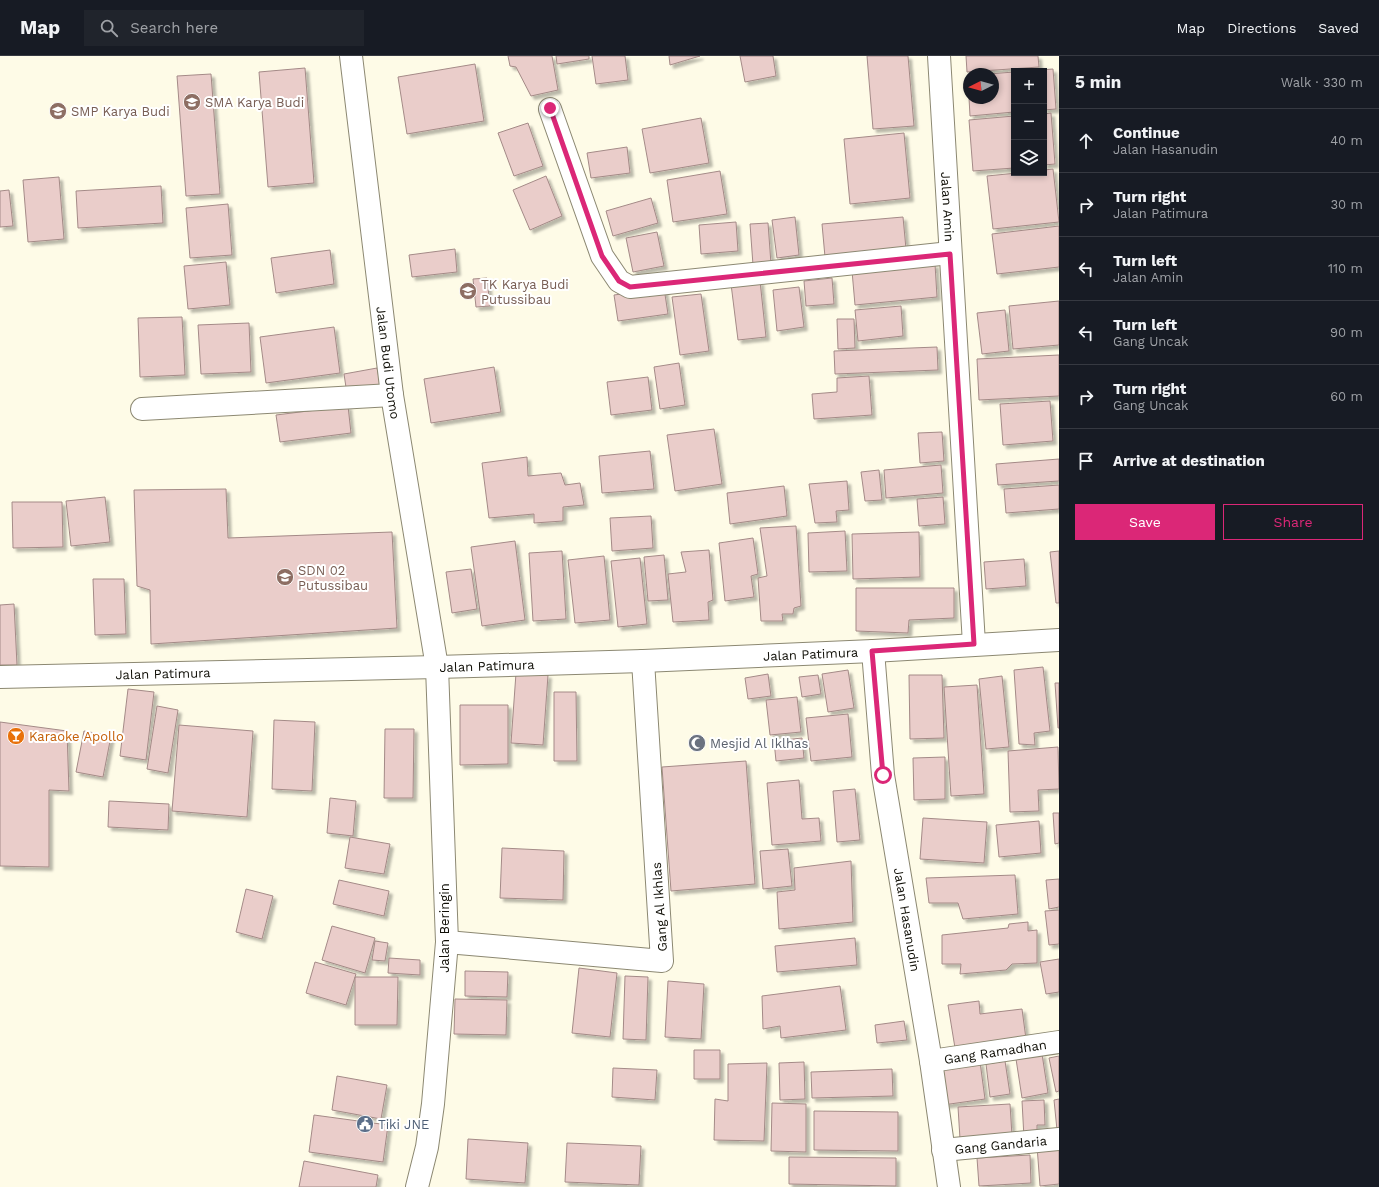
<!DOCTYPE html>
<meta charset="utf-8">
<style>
body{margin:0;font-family:"Work Sans",sans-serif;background:#20242c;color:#f1f3f6}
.controls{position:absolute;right:12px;top:12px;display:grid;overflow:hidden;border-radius:0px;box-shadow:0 2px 6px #0003}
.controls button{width:36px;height:36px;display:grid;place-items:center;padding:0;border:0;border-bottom:1px solid #363941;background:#171b24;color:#f1f3f6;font:20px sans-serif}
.compass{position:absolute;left:963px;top:12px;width:36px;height:36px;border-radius:50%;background:#171b24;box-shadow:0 2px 6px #0003;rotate:264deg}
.stop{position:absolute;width:12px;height:12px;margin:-9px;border:3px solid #db2777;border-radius:50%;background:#fff}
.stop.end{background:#db2777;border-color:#fff;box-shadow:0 1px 4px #0008}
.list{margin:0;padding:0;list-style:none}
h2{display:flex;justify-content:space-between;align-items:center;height:52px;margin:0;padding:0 16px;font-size:17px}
h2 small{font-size:13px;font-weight:400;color:#9ea1a6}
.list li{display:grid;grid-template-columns:26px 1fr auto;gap:12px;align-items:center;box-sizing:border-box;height:64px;padding:0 16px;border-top:1px solid #363941}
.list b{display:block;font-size:15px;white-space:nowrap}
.list p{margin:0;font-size:13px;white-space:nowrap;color:#9ea1a6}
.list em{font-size:13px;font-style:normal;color:#9ea1a6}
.actions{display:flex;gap:8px;padding:12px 16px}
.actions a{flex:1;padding:9px 0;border:1px solid #db2777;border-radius:0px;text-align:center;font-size:14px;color:#db2777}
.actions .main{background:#db2777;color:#fff}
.icon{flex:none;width:22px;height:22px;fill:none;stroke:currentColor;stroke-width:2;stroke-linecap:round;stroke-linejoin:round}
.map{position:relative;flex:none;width:1059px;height:1131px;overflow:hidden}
header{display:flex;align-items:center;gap:24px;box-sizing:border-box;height:56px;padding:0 20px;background:#171b24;border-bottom:1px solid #363941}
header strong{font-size:19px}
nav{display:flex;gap:22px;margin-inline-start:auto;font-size:14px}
.search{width:280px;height:36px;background:#20242c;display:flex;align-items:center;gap:10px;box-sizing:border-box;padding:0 14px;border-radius:0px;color:#9ea1a6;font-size:15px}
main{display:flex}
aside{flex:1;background:#171b24}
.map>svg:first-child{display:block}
.building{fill:#eacdca;stroke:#a48a87;filter:url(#shadow)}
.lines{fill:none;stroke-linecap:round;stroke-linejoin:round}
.minor-casing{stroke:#8c8872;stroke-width:24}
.minor{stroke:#fff;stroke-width:22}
.route{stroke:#db2777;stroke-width:5}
.labels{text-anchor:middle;stroke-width:4;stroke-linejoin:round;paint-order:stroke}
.education-label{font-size:13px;fill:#785e54;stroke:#fff;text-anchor:start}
.street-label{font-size:13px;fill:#100f07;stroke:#fff}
.food-label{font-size:13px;fill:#c56008;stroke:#fff;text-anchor:start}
.worship-label{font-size:13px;fill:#5b616d;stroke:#fff;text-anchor:start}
.service-label{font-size:13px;fill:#4e5e75;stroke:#fff;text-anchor:start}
</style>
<header>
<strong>Map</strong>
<div class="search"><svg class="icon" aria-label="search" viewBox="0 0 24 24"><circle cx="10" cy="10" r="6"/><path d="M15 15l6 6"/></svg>Search here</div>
<nav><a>Map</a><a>Directions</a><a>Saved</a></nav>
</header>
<main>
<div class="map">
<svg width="1059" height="1131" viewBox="0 0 1059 1131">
<defs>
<filter id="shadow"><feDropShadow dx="3.5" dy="3.5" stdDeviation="1" flood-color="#0004"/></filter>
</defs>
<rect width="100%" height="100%" fill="#fefbe7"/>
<path class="building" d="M508,0H552L558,34L531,40L516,11L510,10Z
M556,0H589V3L557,8Z
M592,0H625L628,24L596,28Z
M669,0H700L670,9Z
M740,0H773L776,20L745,26Z
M867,0H908L914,70L873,73Z
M966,0H1038L1039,11L967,16Z
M475,8L484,65L407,78L398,21Z
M305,12L314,127L268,131L259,16Z
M1053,13L1056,53L1044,54V15H1026Z
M1014,16V56L970,60L969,42H993V18H988Z
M211,18L220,138L186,140L177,20Z
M1051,57L1055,108L1044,109V58Z
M1014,60V112L973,115L969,64Z
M701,62L709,107L650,117L642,73Z
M528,67L543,110L514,120L498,77Z
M904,77L910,142L850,148L844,83Z
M627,91L630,117L591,122L587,97Z
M1053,113L1059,166L993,173L987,120L1017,117H1044V114Z
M720,115L727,158L673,166L667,124Z
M546,120L562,160L530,174L513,134Z
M59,121L64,183L28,186L23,124Z
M161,130L163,167L78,172L76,135Z
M9,134L13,170L0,171V135Z
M651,142L658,167L613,180L606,155Z
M228,148L232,199L190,202L186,152Z
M795,161L799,199L777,202L772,164Z
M903,161L906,193L825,201L822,168Z
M736,166L738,195L701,198L699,169Z
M768,167L771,208L753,209L750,168Z
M1059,170V211L997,218L992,178Z
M657,176L664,210L633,216L626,182Z
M455,193L457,216L412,221L409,199Z
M330,194L334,228L276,237L271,202Z
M226,206L230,249L188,253L184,210Z
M935,208L937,241L855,249L852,215Z
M487,222L490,250L476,251L473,223Z
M832,222L834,248L806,250L804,225Z
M760,225L766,281L738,284L731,228Z
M799,231L804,271L777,275L773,234Z
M664,232L668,258L618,265L614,239Z
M701,238L709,295L680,299L672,241Z
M1059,245V289L1013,293L1009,250Z
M901,250L903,280L858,285L855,254Z
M1005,254L1009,295L982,298L977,257Z
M182,261L185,319L140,321L138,262Z
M837,263H854L855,292L838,293Z
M249,267L251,316L201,318L198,269Z
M334,271L340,317L266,327L260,281Z
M937,291L938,314L835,318L834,295Z
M1059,299V340L979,344L977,303Z
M679,307L685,349L660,353L654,311Z
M494,311L501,356L431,367L424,323Z
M377,312L381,331L347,338L344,318Z
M869,320L872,359L814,363L812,338L837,336V322Z
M648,321L652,354L611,359L607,326Z
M1050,345L1053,385L1003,389L1000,348Z
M348,350L351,377L280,386L276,359Z
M714,373L722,428L675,435L667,379Z
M942,376L944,405L920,407L918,377Z
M650,395L654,433L602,437L599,400Z
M527,401L528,420L561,417L565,429L580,427L584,449L563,451V465L534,467V458L489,462L482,407Z
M1059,403V425L998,429L996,408Z
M941,409L943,437L886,442L884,414Z
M879,414L882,444L865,445L861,416Z
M847,425L849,454L836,455L837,466L815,467L809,428Z
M1059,429V453L1006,457L1004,433Z
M784,430L787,460L730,468L727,437Z
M226,433L228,482L392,476L397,572L151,588L150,534L137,530L134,434Z
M105,441L110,486L71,490L66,445Z
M943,441L945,468L919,470L917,443Z
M12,446H62L63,491L13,492Z
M651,460L653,492L612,495L610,462Z
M796,470L801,550L794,552L793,558H782L783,565H761L758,522L767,520L760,472Z
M845,475L847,515L809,516L808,477Z
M919,476L920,521L853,523L852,478Z
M753,482L758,518L751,520L754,541L725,545L719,487Z
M515,485L525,564L482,570L471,491Z
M709,494L713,544L708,546L709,564L673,566L668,518L686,516L681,496Z
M562,495L566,563L533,565L529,497Z
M1059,495V547H1056L1050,496Z
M664,499L668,544L648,545L644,501Z
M604,500L610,564L575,567L568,504Z
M640,502L647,568L618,571L611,505Z
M1024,503L1026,530L986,533L984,506Z
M471,513L477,553L452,557L446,516Z
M93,523H124L126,578L95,579Z
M856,532H954V562L909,564L908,577L856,575Z
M14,548L17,609H0V549Z
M1043,611L1050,675L1034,677L1035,689L1019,688L1014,614Z
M848,614L854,652L828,656L822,618Z
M516,617L548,619L543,689L511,687Z
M768,618L771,640L748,643L745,622Z
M818,619L821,638L802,641L799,621Z
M909,619H942L944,682L910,683Z
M1002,620L1009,691L986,693L979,623Z
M1055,627H1059V672H1058Z
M977,629L984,738L951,740L944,631Z
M128,633L154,636L146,704L120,700Z
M554,636H576L577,705H554Z
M797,641L801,676L770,679L766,644Z
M460,649H508V708L460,709Z
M157,650L178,654L168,717L147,713Z
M848,658L852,701L811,705L806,662Z
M274,664L315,666L312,735L272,733Z
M0,666L67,675L69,735L49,734V811L0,810Z
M179,669L253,675L247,761L172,755Z
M385,673H414L413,742H384Z
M84,675L111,680L103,721L76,716Z
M802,682L804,702L776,705L774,685Z
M1058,691L1059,733L1038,734L1039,755L1010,756L1008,695Z
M945,701V743L914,744L913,702Z
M746,705L755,828L671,835L662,711Z
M799,724L802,763L819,762L821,785L772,789L767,727Z
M855,733L860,784L837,786L833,735Z
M330,742L356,745L353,780L327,777Z
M109,745L169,748L168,774L108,771Z
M1053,757H1059V787L1055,788Z
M923,762L987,766L984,807L920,803Z
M1039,765L1041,797L999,801L996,769Z
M350,781L390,788L384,818L345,812Z
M502,792L564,795L563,844L500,842Z
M788,793L792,830L763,833L760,795Z
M851,805L853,866L779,873L777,836L795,834L794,812Z
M1015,819L1018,858L963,863L958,847H929L926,822Z
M1059,823V851L1049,853L1046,824Z
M339,824L389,835L384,860L333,848Z
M246,833L273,840L262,883L236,876Z
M1059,854V888L1049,889L1045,855Z
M1028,866V875L1037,874V907L1012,908L1006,914L960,918L961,908H942V879L1008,872L1009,868Z
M332,870L375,882L365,917L322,904Z
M855,882L857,909L777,916L775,890Z
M375,885L388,887L385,905L372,904Z
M389,902L420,904V919L388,917Z
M1059,903V936L1046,938L1040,906Z
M315,906L356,918L346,949L306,937Z
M579,912L617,917L610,981L572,977Z
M465,915L508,916L507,941L465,940Z
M625,920L648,921L646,984L623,983Z
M355,921H398L397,969H355Z
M668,925L704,928L701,983L665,981Z
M840,930L846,974L781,982L780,970L763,973L762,940Z
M455,943L507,944L506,979L454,978Z
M979,945L980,958L1022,953L1026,983L955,992L948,949Z
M904,965L907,984L877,987L875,969Z
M694,994H720V1023H694Z
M1042,998L1048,1037L1022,1042L1016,1003Z
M1059,1000V1035L1056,1036L1049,1002Z
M1005,1005L1010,1038L990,1041L986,1008Z
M804,1006L805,1043L780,1044L779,1007Z
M980,1006L985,1043L943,1049L938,1012Z
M767,1007L764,1085L714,1084L715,1043L728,1045V1008Z
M613,1012L657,1014L655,1044L612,1041Z
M892,1013L893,1040L812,1042L811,1016Z
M337,1020L387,1029L381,1063L332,1054Z
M1059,1043V1074H1057L1054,1044Z
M1044,1044L1045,1069H1037V1082H1024L1022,1045Z
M772,1047L806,1048V1096L771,1095Z
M1010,1048L1012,1080L960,1083L958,1051Z
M814,1055L898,1056V1095L814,1094Z
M314,1059L388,1069L383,1106L309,1096Z
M468,1083L528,1087L525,1127L466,1123Z
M567,1087L641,1090L639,1129L565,1126Z
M1059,1089V1128L1040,1130L1037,1090Z
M1030,1099L1031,1127L979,1130L977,1102Z
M789,1101L896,1102V1130L789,1128Z
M304,1105L378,1119L376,1131H299Z"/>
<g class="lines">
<defs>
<g id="minor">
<path id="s1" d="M351,0L392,339L437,611L447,886L433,1048L427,1091L417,1131"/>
<path id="s2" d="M939,0L974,588"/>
<path d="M550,53L602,200L619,225L630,231L950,197"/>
<path d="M142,353L392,339"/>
<path id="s3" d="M873,595L883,719L931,1005L949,1131"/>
<path id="s4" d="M0,621L437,611L643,605L873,595L1059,584"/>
<path d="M447,886L662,905L643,605"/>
<path id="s5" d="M931,1005L1059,986"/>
<path id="s6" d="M943,1094L1059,1083"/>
</g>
</defs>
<use href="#minor" class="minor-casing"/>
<use href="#minor" class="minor"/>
</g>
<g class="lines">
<path class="route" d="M550,52L602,200L619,225L630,231L950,198L974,588L872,595L883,719"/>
</g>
<defs>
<symbol id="school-disc" viewBox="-11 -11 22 22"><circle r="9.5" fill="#8d6e63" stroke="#fff"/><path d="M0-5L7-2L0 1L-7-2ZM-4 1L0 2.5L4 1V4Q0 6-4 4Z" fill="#fff"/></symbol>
<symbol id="bar-disc" viewBox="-11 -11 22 22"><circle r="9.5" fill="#e8710a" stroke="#fff"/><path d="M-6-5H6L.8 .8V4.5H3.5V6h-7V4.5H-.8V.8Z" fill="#fff"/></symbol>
<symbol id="mosque-disc" viewBox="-11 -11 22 22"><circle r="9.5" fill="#6b7280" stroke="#fff"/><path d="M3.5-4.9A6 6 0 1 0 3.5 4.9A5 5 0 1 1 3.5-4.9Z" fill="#fff"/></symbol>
<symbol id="civic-disc" viewBox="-11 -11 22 22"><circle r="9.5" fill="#5c6f8a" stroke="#fff"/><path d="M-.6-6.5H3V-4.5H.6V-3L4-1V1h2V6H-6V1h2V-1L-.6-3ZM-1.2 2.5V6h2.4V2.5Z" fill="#fff"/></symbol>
</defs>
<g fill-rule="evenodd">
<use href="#school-disc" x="182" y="36" width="20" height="20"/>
<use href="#school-disc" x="48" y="45" width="20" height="20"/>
<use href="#school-disc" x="458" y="225" width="20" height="20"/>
<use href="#school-disc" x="275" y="511" width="20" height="20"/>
<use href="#bar-disc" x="6" y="670" width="20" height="20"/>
<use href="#mosque-disc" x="687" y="677" width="20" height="20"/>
<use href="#civic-disc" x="355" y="1058" width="20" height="20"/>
</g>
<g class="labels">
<g class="education-label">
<text x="205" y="51">SMA Karya Budi</text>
<text x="71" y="60">SMP Karya Budi</text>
<text x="481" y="233">TK Karya Budi<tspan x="481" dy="15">Putussibau</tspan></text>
<text x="298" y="519">SDN 02<tspan x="298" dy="15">Putussibau</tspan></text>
</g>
<g class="street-label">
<text dy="5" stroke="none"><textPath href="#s2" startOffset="151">Jalan Amin</textPath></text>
<text dy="5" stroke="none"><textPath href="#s1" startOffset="309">Jalan Budi Utomo</textPath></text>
<text dy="5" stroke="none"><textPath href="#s4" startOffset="811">Jalan Patimura</textPath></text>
<text dy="5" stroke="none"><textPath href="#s4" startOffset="487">Jalan Patimura</textPath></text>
<text dy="5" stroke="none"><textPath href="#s4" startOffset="163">Jalan Patimura</textPath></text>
<text transform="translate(659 851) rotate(-94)" y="5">Gang Al Ikhlas</text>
<text dy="5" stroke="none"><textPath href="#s3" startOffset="271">Jalan Hasanudin</textPath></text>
<text transform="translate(444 872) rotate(-90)" y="5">Jalan Beringin</text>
<text dy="5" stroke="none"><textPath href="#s5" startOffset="65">Gang Ramadhan</textPath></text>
<text dy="5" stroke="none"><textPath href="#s6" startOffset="58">Gang Gandaria</textPath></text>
</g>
<g class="food-label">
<text x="29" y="685">Karaoke Apollo</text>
</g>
<g class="worship-label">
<text x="710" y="692">Mesjid Al Iklhas</text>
</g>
<g class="service-label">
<text x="378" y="1073">Tiki JNE</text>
</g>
</g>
</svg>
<div class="controls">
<button>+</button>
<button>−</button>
<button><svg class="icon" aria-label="layers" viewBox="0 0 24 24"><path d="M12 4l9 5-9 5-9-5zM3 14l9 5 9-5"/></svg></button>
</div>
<svg class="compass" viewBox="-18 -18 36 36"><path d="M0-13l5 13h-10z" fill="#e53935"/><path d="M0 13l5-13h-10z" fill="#9ea1a6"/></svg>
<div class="stop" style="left:883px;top:719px"></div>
<div class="stop end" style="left:550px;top:52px"></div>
</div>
<aside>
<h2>5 min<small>Walk · 330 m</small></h2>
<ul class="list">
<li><svg class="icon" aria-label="ahead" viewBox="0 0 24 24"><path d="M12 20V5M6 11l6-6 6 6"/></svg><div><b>Continue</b><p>Jalan Hasanudin</p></div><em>40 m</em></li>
<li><svg class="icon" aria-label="right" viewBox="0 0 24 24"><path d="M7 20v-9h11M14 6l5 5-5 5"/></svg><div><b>Turn right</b><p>Jalan Patimura</p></div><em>30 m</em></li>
<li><svg class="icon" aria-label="left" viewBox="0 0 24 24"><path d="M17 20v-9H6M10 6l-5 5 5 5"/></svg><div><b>Turn left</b><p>Jalan Amin</p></div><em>110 m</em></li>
<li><svg class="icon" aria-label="left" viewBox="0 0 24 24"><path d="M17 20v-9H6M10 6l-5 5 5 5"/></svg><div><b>Turn left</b><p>Gang Uncak</p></div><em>90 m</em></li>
<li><svg class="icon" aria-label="right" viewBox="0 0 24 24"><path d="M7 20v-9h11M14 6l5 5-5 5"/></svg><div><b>Turn right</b><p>Gang Uncak</p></div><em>60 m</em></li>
<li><svg class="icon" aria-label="arrive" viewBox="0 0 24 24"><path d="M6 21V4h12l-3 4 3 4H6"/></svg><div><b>Arrive at destination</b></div></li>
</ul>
<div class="actions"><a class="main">Save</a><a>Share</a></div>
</aside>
</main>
